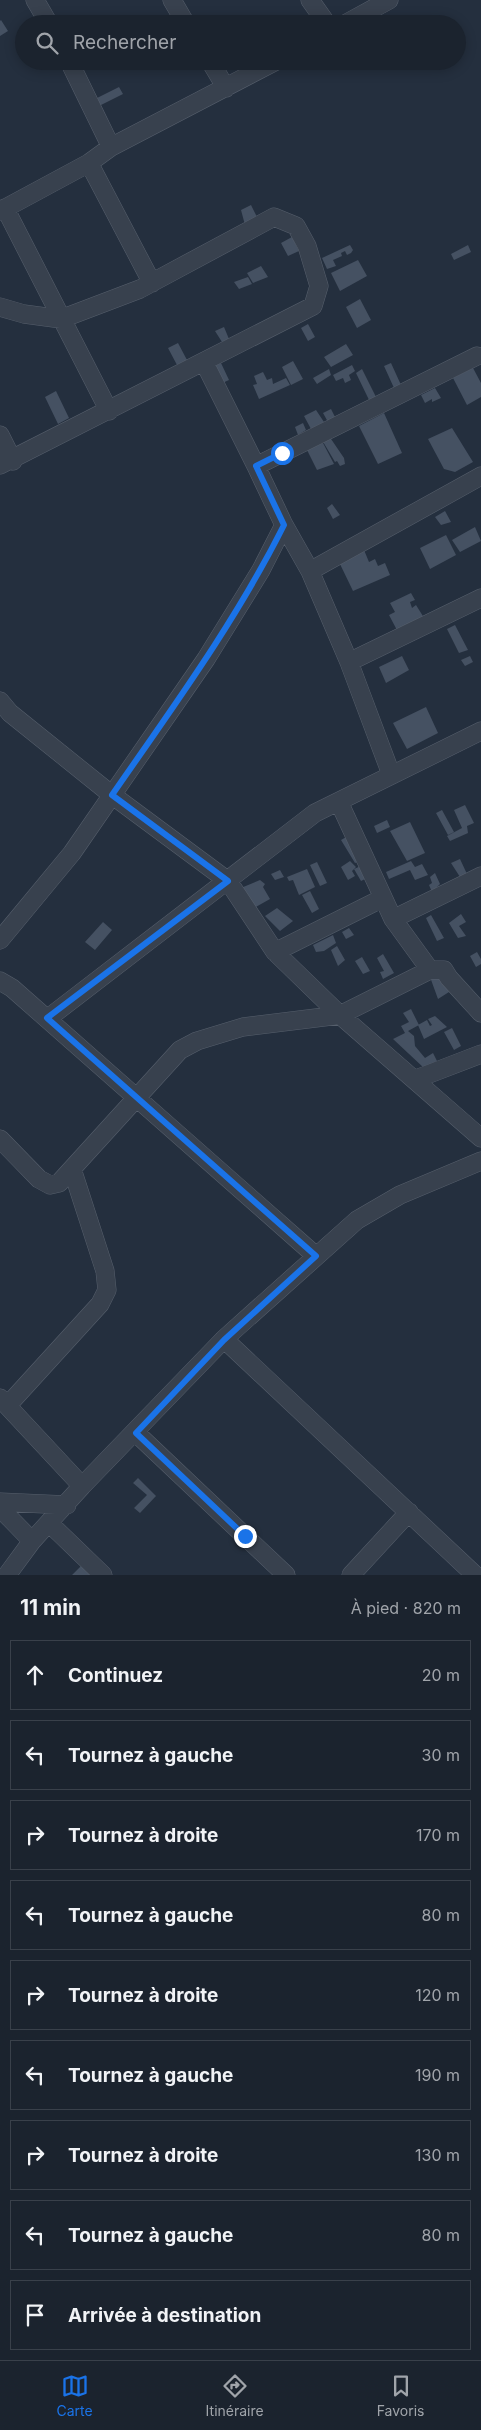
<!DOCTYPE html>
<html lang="fr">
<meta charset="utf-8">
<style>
body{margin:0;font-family:Inter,sans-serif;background:#242b36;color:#f1f3f6}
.stop{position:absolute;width:15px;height:15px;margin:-11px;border:4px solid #1a73e8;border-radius:50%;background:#fff}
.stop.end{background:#1a73e8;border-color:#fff;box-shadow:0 1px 5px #0008}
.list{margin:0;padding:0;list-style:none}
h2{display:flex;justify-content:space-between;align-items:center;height:65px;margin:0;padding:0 20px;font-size:21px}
h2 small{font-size:16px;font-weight:400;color:#a0a4aa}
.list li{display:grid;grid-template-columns:32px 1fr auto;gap:15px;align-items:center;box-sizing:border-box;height:70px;margin:0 10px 10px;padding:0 10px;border:1px solid #39404a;border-radius:0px}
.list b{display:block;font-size:19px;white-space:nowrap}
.list em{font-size:16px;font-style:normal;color:#a0a4aa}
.icon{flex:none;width:28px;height:28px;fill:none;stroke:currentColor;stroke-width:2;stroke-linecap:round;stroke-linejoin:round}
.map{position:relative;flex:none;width:481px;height:1575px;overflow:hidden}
.search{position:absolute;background:#1b232e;box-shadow:0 2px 12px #0003;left:15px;right:15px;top:15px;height:55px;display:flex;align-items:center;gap:12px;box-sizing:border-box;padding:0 18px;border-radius:28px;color:#a0a4aa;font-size:19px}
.sheet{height:785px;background:#1b232e}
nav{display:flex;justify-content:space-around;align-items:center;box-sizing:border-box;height:70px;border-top:1px solid #39404a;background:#1b232e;font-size:14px;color:#a0a4aa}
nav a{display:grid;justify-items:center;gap:2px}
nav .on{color:#1a73e8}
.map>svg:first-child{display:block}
.building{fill:#455162}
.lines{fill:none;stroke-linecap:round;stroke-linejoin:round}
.minor-casing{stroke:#565f6c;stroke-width:19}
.minor{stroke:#38414e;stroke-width:18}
.route{stroke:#1a73e8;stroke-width:6}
</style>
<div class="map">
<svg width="481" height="1575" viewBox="0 0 481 1575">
<rect width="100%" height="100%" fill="#242f3e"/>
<path class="building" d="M1,20L8,31L0,36V21Z
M119,87L123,94L95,108L91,101Z
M251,205L258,219L245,225L241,210Z
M292,237L299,251L288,256L281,243Z
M350,245L353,250L351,253L347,255L345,251L341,253L342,256L333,260L336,266L327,269L322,258Z
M468,245L471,252L454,260L451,254Z
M358,260L367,276L340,291L331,273Z
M261,266L268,277L253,283L247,273Z
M248,277L252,284L239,289L234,282Z
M360,299L371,320L357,328L346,307Z
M308,324L315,337L308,341L301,328Z
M224,327L229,339L222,342L215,331Z
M178,343L187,360L177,365L168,348Z
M346,344L353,355L331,367L324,357Z
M293,361L303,379L291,385L282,367Z
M221,363L229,380L220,384L212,367Z
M391,363L401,385L394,388L384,366Z
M352,365L355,371L349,375L351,380L345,383L343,378L336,381L333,375Z
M473,368L481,383V397L467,405L453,378Z
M329,369L331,375L317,384L313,378Z
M362,369L377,399L370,402L356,373Z
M263,372L267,380L272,378L273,384L286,378L290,385L259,399L253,385L257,384L254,376Z
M435,388L441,398L432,402V399L425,403L421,395Z
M56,391L69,418L58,424L45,397Z
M331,409L335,417L328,422L323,413Z
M316,410L324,422L311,429L304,416Z
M384,413L402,453L378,464L359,426Z
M303,423L306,430L298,435L295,427Z
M452,428L473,462L455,472L444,469L428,439Z
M329,436L344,458L345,464L340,466L337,461L335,462L322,440Z
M323,443L334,464L317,470L307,450Z
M332,504L340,515L333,519L327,508Z
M445,511L451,522L441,525L435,517Z
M475,527L481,541L460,552L452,540Z
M446,535L456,555L430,569L420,548Z
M364,550L369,562L375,559L378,566L385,563L390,575L353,591L339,562Z
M411,593L415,600L410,602L412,608L416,605L426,621L399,634L389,615L395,612L390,603Z
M455,625L468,650L459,653L447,629Z
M402,656L409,670L386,683L379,667Z
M470,656L473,662L465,666L461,660Z
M426,707L438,733L407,749L393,723Z
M465,805L474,823L467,826L468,833L450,841L447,836L462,828L454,810Z
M442,810L454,832L448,835L436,813Z
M387,820L390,827L377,833L374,826Z
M410,822L425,853L407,861L390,831Z
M348,836L360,861L355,863L341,840Z
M460,859L467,874L460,877L451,863Z
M350,861L356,867L352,871L355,876L348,880L341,867Z
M411,861L415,867L422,864L428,875L415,880L410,870L389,879L386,872Z
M317,862L327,883L320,886L310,865Z
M361,866L367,878L361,881L354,869Z
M307,869L315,887L299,895L293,880L289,881L287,877Z
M280,870L284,877L275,880L271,874Z
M435,873L440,884L432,892L429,885L432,883L430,877Z
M260,880L265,884L263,887L270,899L254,908L236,890Z
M310,891L319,909L312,913L302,895Z
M277,908L293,921L280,931L265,916Z
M461,914L466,922L459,926L466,936L458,938L449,923Z
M431,915L444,938L437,941L426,918Z
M103,922L112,930L95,950L85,942Z
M349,928L354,935L346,939L342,932Z
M333,935L336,943L324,951L316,952L313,945Z
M337,946L345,960L338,966L331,950Z
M477,952L481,959V964L476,967L470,956Z
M383,954L394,973L383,979L380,972L384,971L377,958Z
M362,957L370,971L363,974L355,961Z
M439,972L449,992L438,999L430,977Z
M411,1009L419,1025L408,1031L414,1036L415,1046L425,1058L433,1053L437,1061L424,1068L393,1039L405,1033L401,1026L409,1022L403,1013Z
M435,1016L447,1027L424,1039L418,1025L427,1020L430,1026L432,1025L428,1019Z
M452,1028L461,1046L454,1050L444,1032Z
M138,1478L156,1496L140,1513L134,1508L147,1495L133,1483Z
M81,1566L90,1575H72Z"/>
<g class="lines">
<defs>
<path id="minor" d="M35,0L49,24
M172,0L186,24
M310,0L327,24
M345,24L389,0
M69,61L111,147
M210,61L226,88
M89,163L152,283
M5,208L109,411
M0,211L89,163L111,147L276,61
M0,307L24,314L61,319L140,289L274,217L296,226L307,246L319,286L313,306L0,465
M204,362L256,466
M0,435L13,461
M284,525L310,571L349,662
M310,571L481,476
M0,701L10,713L112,795L228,881L275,952L340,1015L481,1138
M391,774L349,662L481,598
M339,802L393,919L430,970
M393,919L481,876
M0,940L72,853L206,659L261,570L284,525L256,466L477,356
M275,952L383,898
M0,981L12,988L316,1256
M47,1019L315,813L481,731
M416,1079L481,1054
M0,1139L39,1179L50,1185L59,1183L180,1050L197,1041L243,1027L340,1015L430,970H444L449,978L481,1013
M224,1339L475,1575
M0,1398L82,1486
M8,1405L100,1304L107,1290L105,1271L72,1169
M136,1433L286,1575
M0,1502L67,1505
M0,1508L32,1541
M49,1523L103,1575
M7,1575L32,1541L82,1486L224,1339L357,1220L400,1195L481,1161
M351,1575L409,1512"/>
</defs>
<use href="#minor" class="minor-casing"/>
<use href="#minor" class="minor"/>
</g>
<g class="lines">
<path class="route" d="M245,1536L136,1433L224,1340L316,1256L47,1018L228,881L112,795C173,707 236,621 284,525L256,466L282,453"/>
</g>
</svg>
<div class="stop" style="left:282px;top:453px"></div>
<div class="stop end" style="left:245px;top:1536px"></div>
<div class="search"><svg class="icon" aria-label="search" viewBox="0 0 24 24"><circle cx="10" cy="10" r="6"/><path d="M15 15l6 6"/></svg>Rechercher</div>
</div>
<section class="sheet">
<h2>11 min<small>À pied · 820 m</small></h2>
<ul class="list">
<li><svg class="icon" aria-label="ahead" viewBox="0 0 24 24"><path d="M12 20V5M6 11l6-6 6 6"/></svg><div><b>Continuez</b></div><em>20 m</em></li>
<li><svg class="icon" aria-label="left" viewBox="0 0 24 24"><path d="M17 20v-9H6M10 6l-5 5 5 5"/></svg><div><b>Tournez à gauche</b></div><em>30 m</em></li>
<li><svg class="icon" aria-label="right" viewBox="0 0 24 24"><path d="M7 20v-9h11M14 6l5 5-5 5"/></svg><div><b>Tournez à droite</b></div><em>170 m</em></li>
<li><svg class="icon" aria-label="left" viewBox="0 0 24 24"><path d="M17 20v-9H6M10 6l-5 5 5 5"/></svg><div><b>Tournez à gauche</b></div><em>80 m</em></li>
<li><svg class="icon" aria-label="right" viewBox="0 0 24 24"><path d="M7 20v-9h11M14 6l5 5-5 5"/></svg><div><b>Tournez à droite</b></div><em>120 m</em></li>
<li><svg class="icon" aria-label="left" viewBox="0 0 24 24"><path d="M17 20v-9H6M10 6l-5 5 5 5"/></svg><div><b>Tournez à gauche</b></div><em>190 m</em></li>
<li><svg class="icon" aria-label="right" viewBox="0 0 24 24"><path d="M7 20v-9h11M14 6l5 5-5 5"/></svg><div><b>Tournez à droite</b></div><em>130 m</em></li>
<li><svg class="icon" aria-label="left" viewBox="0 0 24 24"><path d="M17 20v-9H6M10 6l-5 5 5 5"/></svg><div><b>Tournez à gauche</b></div><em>80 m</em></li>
<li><svg class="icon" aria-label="arrive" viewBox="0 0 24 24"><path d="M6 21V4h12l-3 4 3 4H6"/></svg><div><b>Arrivée à destination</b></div></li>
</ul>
</section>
<nav>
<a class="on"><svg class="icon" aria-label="map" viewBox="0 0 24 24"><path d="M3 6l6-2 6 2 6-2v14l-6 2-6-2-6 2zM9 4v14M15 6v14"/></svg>Carte</a>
<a><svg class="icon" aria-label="directions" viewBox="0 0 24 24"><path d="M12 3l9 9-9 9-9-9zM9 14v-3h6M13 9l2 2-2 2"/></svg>Itinéraire</a>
<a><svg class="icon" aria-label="saved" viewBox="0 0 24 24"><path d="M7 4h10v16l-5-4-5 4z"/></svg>Favoris</a>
</nav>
